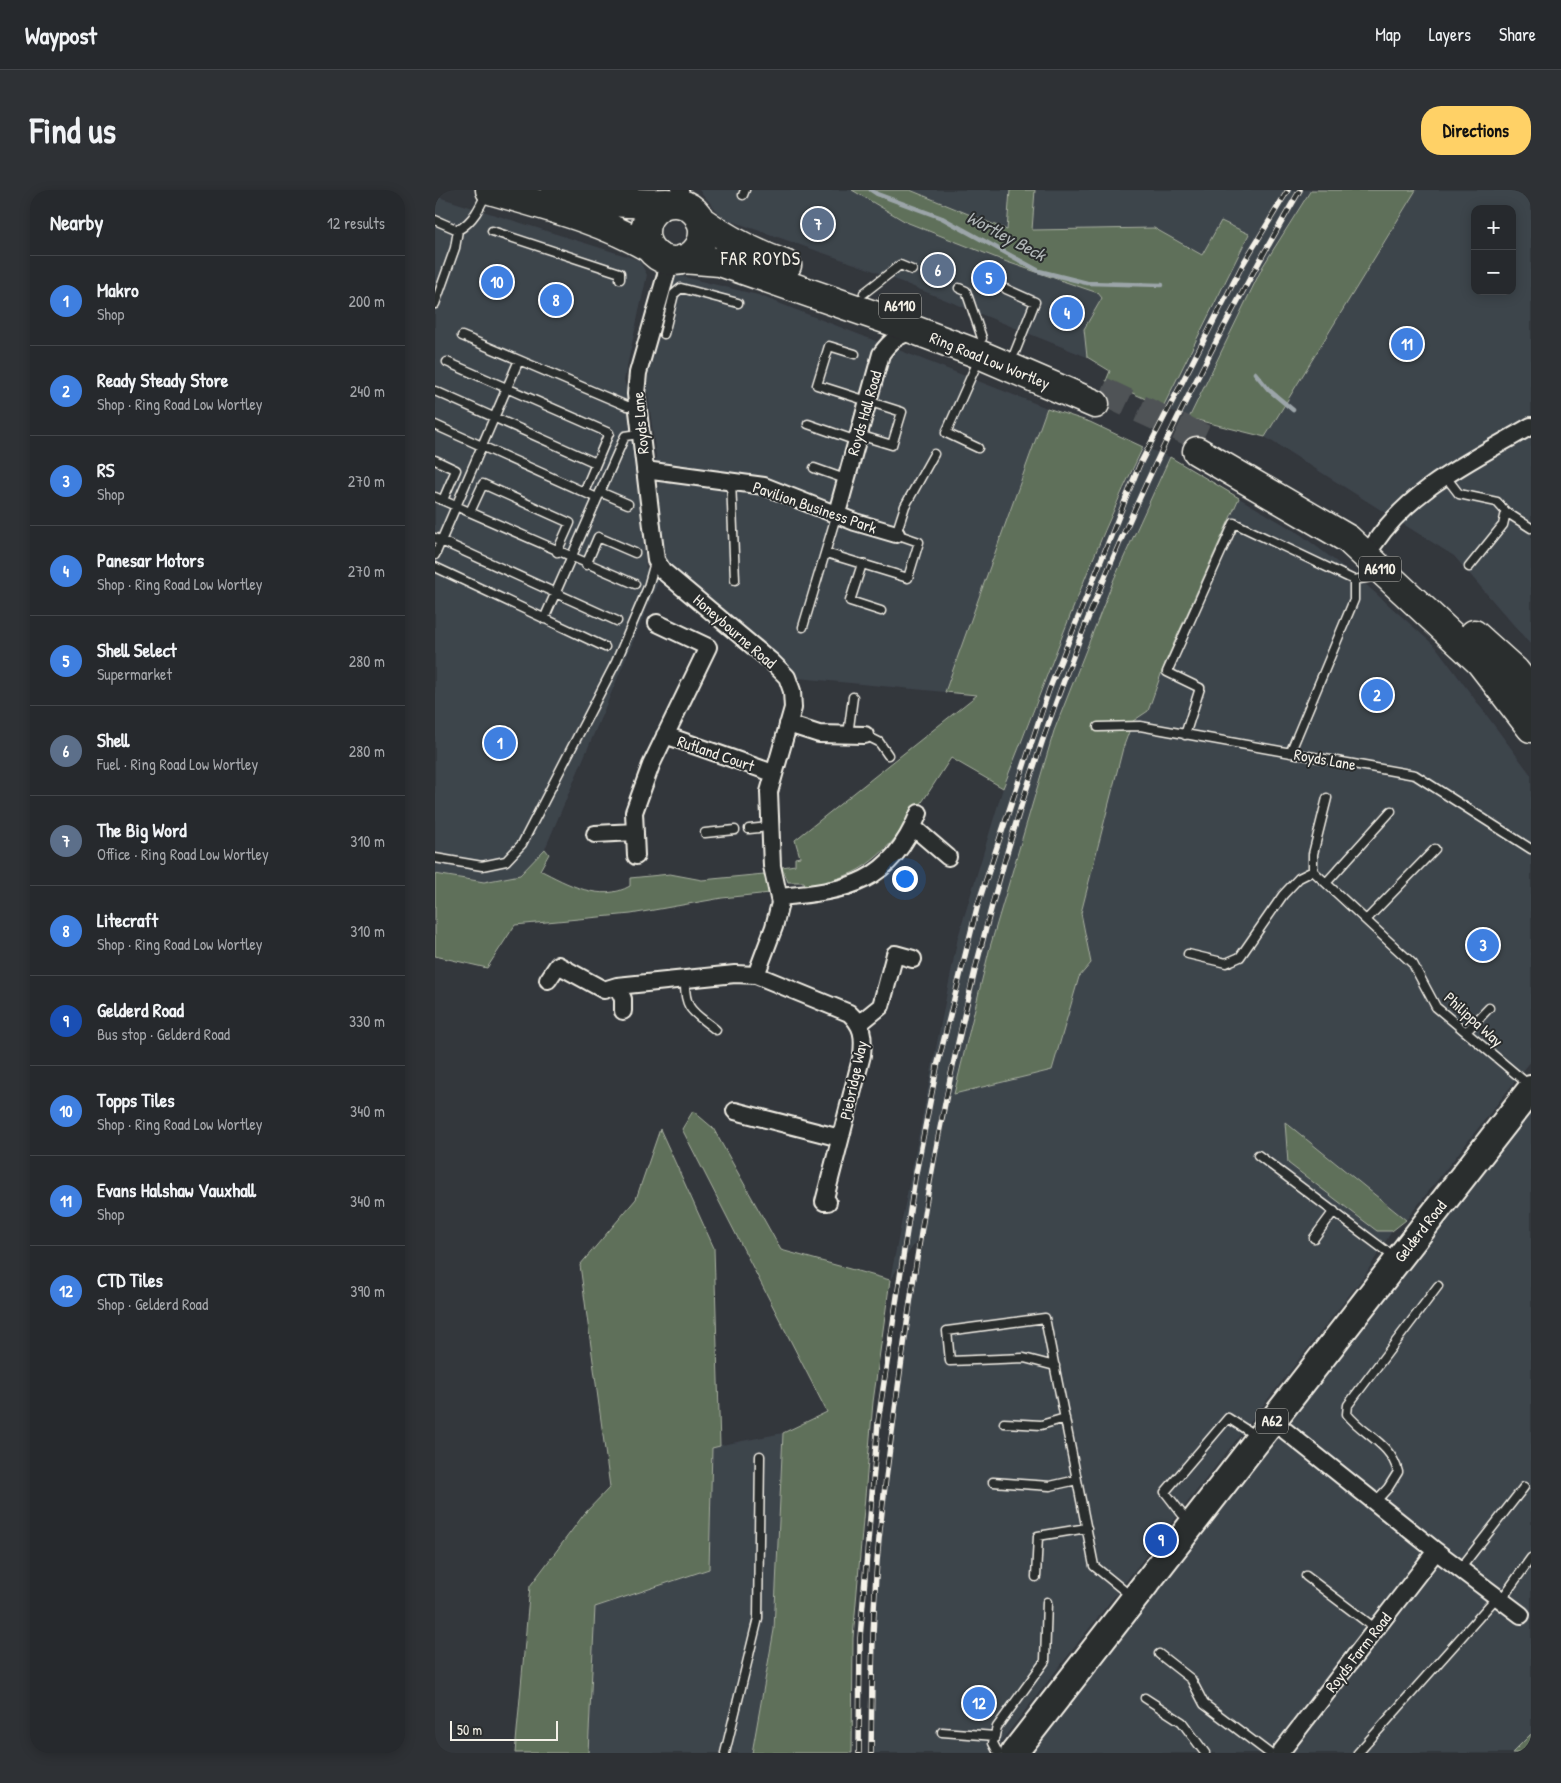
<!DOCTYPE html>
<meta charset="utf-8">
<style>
body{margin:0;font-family:"Patrick Hand",sans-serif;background:#2e3135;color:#f1f3f6}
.controls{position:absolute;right:15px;top:15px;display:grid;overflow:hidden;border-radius:10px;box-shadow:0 2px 12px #0003}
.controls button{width:45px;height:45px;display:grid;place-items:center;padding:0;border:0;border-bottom:1px solid #424549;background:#26292d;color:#f1f3f6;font:25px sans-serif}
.scale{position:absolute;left:15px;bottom:12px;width:108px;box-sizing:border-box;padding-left:5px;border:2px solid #f4f1e8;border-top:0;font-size:14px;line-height:18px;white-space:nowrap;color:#f4f1e8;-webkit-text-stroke:4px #2a2d2e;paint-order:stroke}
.you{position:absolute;left:469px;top:688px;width:18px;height:18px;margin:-12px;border:4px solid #fff;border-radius:50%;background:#1a73e8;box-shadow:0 0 0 8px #1a73e833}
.badge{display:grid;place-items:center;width:32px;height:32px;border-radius:50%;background:#ffd166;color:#fff;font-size:16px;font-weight:700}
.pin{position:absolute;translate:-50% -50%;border:2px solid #fff;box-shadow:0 1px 5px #0006}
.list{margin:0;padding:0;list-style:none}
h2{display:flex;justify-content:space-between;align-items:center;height:65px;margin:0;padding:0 20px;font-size:21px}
h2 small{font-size:16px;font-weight:400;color:#a4a6aa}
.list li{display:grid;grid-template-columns:32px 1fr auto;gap:15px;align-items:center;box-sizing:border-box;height:90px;padding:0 20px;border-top:1px solid #424549}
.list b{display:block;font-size:19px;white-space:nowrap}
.list p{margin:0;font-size:16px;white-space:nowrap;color:#a4a6aa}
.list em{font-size:16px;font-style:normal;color:#a4a6aa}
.map{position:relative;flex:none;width:1096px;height:1563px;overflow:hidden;border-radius:20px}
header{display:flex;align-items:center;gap:30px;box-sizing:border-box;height:70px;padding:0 25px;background:#26292d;border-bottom:1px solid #424549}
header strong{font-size:24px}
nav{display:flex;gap:28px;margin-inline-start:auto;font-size:18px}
.intro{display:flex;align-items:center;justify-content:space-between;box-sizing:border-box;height:120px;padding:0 30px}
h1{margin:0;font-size:35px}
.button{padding:12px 22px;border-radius:20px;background:#ffd166;color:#111;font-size:18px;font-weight:700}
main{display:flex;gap:30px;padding:0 30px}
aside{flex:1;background:#26292d;border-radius:20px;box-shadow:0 2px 12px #0003}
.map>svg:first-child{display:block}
.built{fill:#3e444c;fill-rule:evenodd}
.green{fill:#5e705a;stroke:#a9b0a1}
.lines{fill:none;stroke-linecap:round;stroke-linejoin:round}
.stream{stroke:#9ca5a9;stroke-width:4.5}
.highway-tunnel{stroke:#505356;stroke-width:28;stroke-dasharray:28 14;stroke-linecap:butt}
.lane-casing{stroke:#f4f1e8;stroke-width:11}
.street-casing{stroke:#f4f1e8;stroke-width:20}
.primary-casing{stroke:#f4f1e8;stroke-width:30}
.highway-casing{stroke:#f4f1e8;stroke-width:31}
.lane{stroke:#2a2d2e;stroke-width:8}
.street{stroke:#2a2d2e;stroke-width:16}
.primary{stroke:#2a2d2e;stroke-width:26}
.highway{stroke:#2a2d2e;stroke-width:28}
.rail-casing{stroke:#f4f1e8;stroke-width:5.5}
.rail{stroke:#2a2d2e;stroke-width:4;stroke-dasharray:11;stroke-linecap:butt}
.labels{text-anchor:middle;stroke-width:4;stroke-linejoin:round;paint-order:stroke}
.shield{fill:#2a2d2e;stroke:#b7b6b0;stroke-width:1}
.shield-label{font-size:15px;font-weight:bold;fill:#f4f1e8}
.street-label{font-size:16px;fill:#f4f1e8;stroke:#2a2d2e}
.water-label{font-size:18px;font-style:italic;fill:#b2b8b9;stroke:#2a2d2e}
.neighbourhood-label{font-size:18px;letter-spacing:1px;fill:#f4f1e8;stroke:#2a2d2e}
</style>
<header>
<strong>Waypost</strong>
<nav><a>Map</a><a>Layers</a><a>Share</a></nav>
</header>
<div class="intro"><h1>Find us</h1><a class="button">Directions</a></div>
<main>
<aside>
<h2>Nearby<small>12 results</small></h2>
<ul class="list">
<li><span class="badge" style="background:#3f7fe0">1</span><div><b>Makro</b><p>Shop</p></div><em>200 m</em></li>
<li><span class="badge" style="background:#3f7fe0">2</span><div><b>Ready Steady Store</b><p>Shop · Ring Road Low Wortley</p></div><em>240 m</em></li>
<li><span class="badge" style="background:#3f7fe0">3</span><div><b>RS</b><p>Shop</p></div><em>270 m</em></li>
<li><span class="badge" style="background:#3f7fe0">4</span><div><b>Panesar Motors</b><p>Shop · Ring Road Low Wortley</p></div><em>270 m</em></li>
<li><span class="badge" style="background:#3f7fe0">5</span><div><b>Shell Select</b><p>Supermarket</p></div><em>280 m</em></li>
<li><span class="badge" style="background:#5c6f8a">6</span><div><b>Shell</b><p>Fuel · Ring Road Low Wortley</p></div><em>280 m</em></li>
<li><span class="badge" style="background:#5c6f8a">7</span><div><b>The Big Word</b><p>Office · Ring Road Low Wortley</p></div><em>310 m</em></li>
<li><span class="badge" style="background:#3f7fe0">8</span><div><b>Litecraft</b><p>Shop · Ring Road Low Wortley</p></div><em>310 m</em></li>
<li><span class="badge" style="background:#1a4fb4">9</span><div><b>Gelderd Road</b><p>Bus stop · Gelderd Road</p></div><em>330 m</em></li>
<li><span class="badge" style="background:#3f7fe0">10</span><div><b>Topps Tiles</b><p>Shop · Ring Road Low Wortley</p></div><em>340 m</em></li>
<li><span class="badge" style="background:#3f7fe0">11</span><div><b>Evans Halshaw Vauxhall</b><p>Shop</p></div><em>340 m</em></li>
<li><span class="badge" style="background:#3f7fe0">12</span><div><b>CTD Tiles</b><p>Shop · Gelderd Road</p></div><em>390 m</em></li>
</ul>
</aside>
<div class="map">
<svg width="1096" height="1563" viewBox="0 0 1096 1563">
<rect width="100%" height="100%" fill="#33373c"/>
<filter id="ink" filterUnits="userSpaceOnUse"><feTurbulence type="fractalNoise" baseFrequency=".02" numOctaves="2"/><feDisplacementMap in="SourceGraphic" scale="10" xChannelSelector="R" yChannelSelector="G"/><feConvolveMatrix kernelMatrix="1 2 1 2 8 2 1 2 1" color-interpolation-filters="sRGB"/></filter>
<g filter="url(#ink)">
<path class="built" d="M264,0H417L471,32L572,72L663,103L667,108L649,139L652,167L434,79L288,28Z
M475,0H575L572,40Z
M600,0H876L828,76L754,228L728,217L814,44L767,65L719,38L597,40Z
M981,0H1096V455L1019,366L830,247ZM1040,19H1077V101H1040Z
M0,6L204,70L212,85L189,190L193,204L211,379L228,380L221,267L212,196L215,172L241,85L323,105L612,218L510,502L352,487L228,381L110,659L85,685L49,692L0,684Z
M708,257L735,267L679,389L619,541L555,757L519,904L617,880L644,787L655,773L646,723L688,558L698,531L713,521L730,473L804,308L865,344L928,392L1001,457L1096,585V871L971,1030L851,933L942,1041H957L930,1085L557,1563H436L438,1449L444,1351L457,1235L485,1046L455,1090L523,747L568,598L604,509L639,413Z
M1096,922V1544L1077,1563H595Z
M348,1243L339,1440L317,1563H153L160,1417L274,1379L277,1257Z"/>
<path class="green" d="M417,0H475L572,40L575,0H600L597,40L719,38L767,65L786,31L814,44L728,217L671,191L675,181L652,167L649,139L667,108L663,103L572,72L471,32Z
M876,0H981L830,247L754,228L828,76Z
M612,218L655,232L708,257C654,367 614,484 568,598L516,568C491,605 462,658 423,680C408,688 388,693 371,696L369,692H353L347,677L360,675V668L365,667L360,650L542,505L510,502Z
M735,267L804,308L730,473L713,521L698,531L688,558L646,723L656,773L644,787L617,880L519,904L555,757L619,541L679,389Z
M110,659L114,664L105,680C132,694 166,713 195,696V688L235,684L267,690L329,684L335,703L287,708L196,724L80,735L52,778L0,766V684L49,692L85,685Z
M258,921L278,938L346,1060L455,1090L438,1212L418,1448L417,1563H317L339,1440L348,1243L392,1222L247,939Z
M850,932L971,1030L957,1041H942L853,973Z
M225,939L279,1058L285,1256L277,1258L274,1379L160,1417L153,1563H80L95,1396L150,1323L175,1297L145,1075L201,1009Z
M1096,1544V1563H1077Z"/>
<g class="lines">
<path class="stream" d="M436,0L442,4L507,28L604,81L652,93L727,95
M820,183L834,200L858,220"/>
<path class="highway-tunnel" d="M667,201L770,249"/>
<defs>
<path id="lane" d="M308,5L310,0
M0,30L23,40C38,32 45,17 52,2
M57,41L185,83V89
M524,98L531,101L547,148
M571,99L600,112L580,162
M429,103L465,75L477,80
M0,114L20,58L23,40
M229,144L239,104L246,98L303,113
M27,146L84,170
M420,164L394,156L382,195L467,222L457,255L424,245
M12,172L174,243L149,302
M0,201L161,273
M373,234L422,251
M0,235L162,308
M543,258L511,243L544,169
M0,270L21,280L8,310
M379,278L410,289
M1011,287L1024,304L1062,312L1071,322L1068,335L1034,377
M296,290L300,390
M165,302L193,314
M0,307L200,394
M35,322L48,294L135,333L122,362
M1071,322L1096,338
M0,348L182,431
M391,363L473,388L484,352L461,344L470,316L499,264
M0,365L84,170L192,216H200
M427,374L415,411L446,421
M151,375L163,347L200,363
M0,377L170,457
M919,390L942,386
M109,429L190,246L204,244
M368,437L402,323
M663,537L705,536L980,585L1096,659
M413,545L418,507
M430,545L444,552L453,565
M750,545L765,498L732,482L799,333L919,390V410L855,563
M892,608L878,664V681L978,774L1001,817L1094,895
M314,639L334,637
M270,643L300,640
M0,668L47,676L71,671L87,654L181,472L213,397L220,372
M891,693L956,621
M931,730L1000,659
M753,764L791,773L805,767L848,705L864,688L878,681
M250,790C249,821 259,822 281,840
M1031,842L1054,818
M823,965L959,1067
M879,1048L899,1021
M620,1176L589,1168L515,1171L512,1141L610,1128L659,1376L697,1407
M569,1233L606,1235L630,1228
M558,1292L615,1296L642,1290
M940,1312L953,1298L963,1282C956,1253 928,1245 912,1224L913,1215L1003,1096
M755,1330L747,1324L730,1302L793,1228L821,1246
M1025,1379L1089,1297
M871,1386L941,1439
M601,1387L603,1346L652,1338
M1066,1410L1096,1368
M724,1464L756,1489L769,1514L834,1563
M710,1508L747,1532L770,1563
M507,1542L560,1546
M290,1563L323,1428L325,1266
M563,1563L558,1553L562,1537L610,1471L612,1412
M923,1563L1062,1407"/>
<path id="street" d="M245,0V13
M235,71L203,183L201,204L221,370L228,381L337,472L352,487L357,501L358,518L334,602L337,676L345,713L339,737L321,785
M210,280L329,296L420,332L461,344
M402,323L446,164C456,150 463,145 479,141
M939,354C977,297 1038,270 1096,236
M353,534L384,544L430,545
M230,545L338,583
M478,637L513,667
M160,644L200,642
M201,666L199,622L216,575L273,457L222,433
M345,707C414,701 455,693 484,623
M113,790L123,775L169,800L182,796L300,784L321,785L414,823C428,836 429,846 427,865L389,1012H393
M182,796L188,809V821
M425,833L446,816L460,764L478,769
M300,921L405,948
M838,1231L1001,1361L1086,1425
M845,1563L1001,1361"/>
<path id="primary" d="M579,1563L1096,899"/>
<path id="highway" d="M55,0C109,16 164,29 213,57
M121,0C158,13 193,14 232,13
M210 42a29 29 0 1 1 58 0a29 29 0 1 1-58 0Z
M265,30C293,50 320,64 352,75
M248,69L285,72L453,130L546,165L660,214
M762,261L913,349L1045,472L1096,538
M1039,444L1080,481L1096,501"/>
</defs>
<use href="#lane" class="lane-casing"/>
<use href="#street" class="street-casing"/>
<use href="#primary" class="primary-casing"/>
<use href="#highway" class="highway-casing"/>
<use href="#lane" class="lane"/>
<use href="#street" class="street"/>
<use href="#primary" class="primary"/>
<use href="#highway" class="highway"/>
<defs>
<path id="rail" d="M424,1563L425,1448L443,1232L480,988L502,877L543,714L614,500L704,276L808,74L853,0
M436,1563C437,1492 437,1420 444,1349C452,1272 463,1196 474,1120C507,892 560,666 644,451C705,295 781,144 865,0"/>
</defs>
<use href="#rail" class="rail-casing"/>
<use href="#rail" class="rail"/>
</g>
</g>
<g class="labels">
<g class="shield">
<rect x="444" y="103.5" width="42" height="25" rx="4"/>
<rect x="924" y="366.5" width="42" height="25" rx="4"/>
<rect x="821" y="1218.5" width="32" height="25" rx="4"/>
</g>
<g class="shield-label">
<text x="465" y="121">A6110</text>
<text x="945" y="384">A6110</text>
<text x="837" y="1236">A62</text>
</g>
<g class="street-label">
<text transform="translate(555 170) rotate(22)" y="6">Ring Road Low Wortley</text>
<text transform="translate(429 223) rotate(-74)" y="6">Royds Hall Road</text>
<text transform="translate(205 233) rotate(-95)" y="6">Royds Lane</text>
<text transform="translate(380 317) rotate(19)" y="6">Pavilion Business Park</text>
<text transform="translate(300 441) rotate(41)" y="6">Honeybourne Road</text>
<text transform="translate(281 563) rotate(19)" y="6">Rutland Court</text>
<text transform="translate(890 569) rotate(10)" y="6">Royds Lane</text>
<text transform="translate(1039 829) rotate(42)" y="6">Philippa Way</text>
<text transform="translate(418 890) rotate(-78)" y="6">Piebridge Way</text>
<text transform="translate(985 1041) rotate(-52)" y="6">Gelderd Road</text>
<text transform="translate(923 1462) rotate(-52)" y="6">Royds Farm Road</text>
</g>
<g class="water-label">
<text transform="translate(571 46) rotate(28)" y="6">Wortley Beck</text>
</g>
<g class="neighbourhood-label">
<text x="326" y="75">FAR ROYDS</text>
</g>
</g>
</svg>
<div class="controls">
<button>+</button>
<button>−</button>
</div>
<div class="scale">50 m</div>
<div class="you"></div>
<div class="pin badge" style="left:65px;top:553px;background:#3f7fe0">1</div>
<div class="pin badge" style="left:942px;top:505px;background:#3f7fe0">2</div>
<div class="pin badge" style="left:1048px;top:755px;background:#3f7fe0">3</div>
<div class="pin badge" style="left:632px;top:123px;background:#3f7fe0">4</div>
<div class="pin badge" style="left:554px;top:88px;background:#3f7fe0">5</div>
<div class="pin badge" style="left:503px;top:80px;background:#5c6f8a">6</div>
<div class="pin badge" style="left:383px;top:34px;background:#5c6f8a">7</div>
<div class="pin badge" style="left:121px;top:110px;background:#3f7fe0">8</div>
<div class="pin badge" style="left:726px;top:1350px;background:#1a4fb4">9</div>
<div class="pin badge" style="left:62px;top:92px;background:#3f7fe0">10</div>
<div class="pin badge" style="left:972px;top:154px;background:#3f7fe0">11</div>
<div class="pin badge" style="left:544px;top:1513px;background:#3f7fe0">12</div>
</div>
</main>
